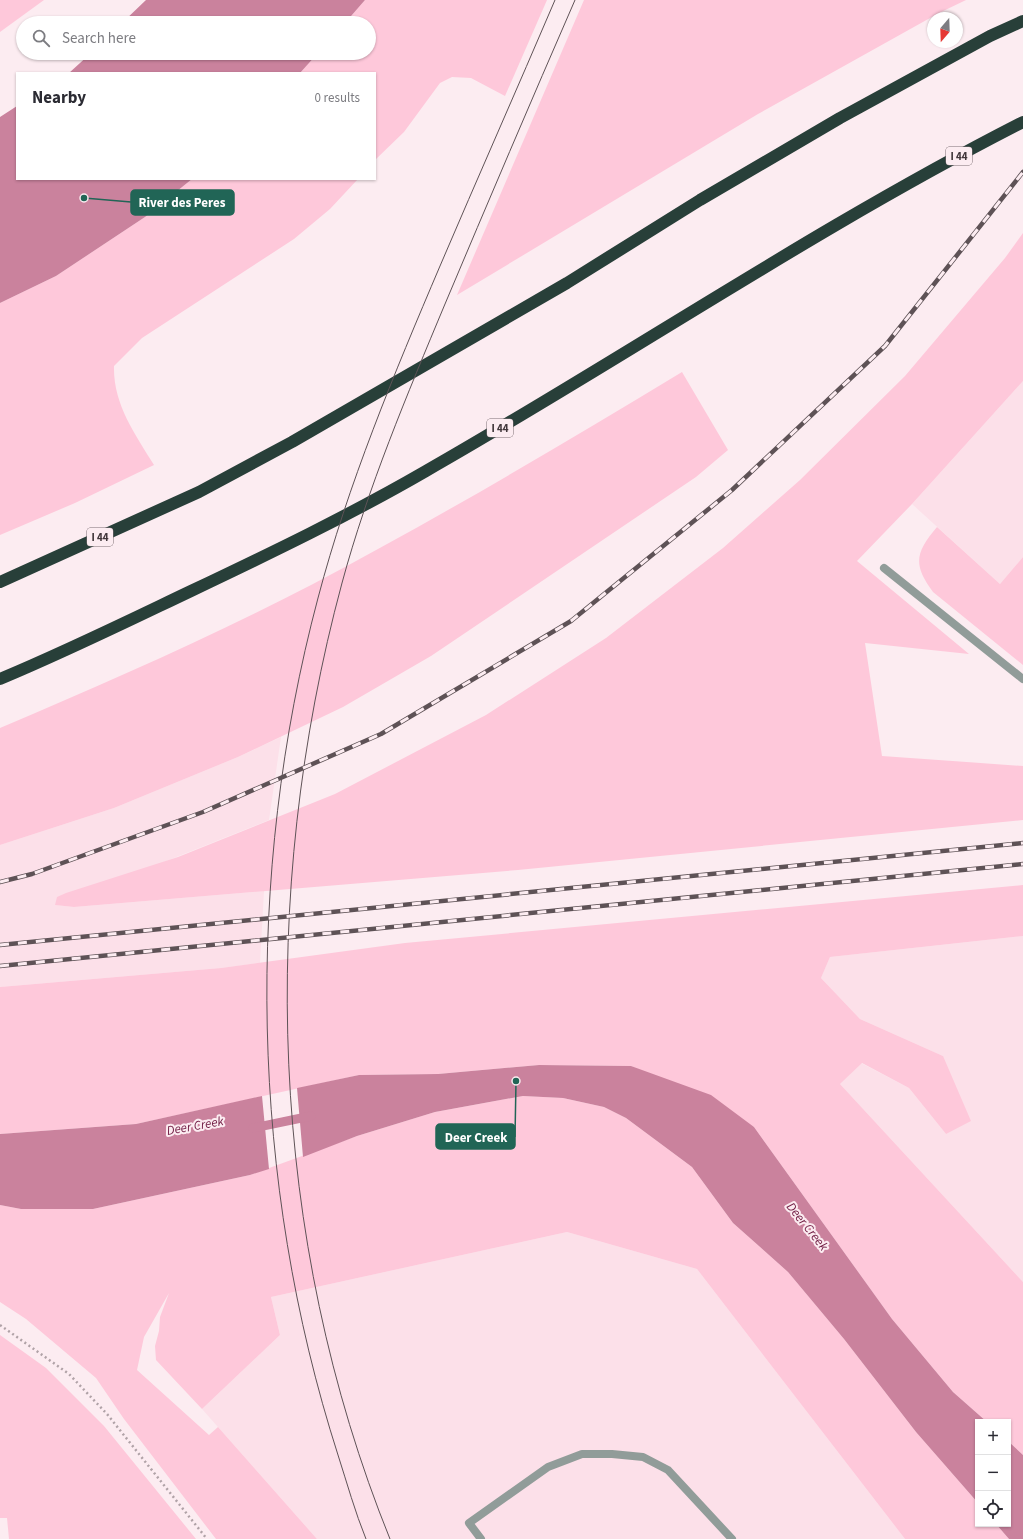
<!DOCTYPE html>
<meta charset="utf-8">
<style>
body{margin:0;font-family:"Source Sans 3",sans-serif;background:#f7f7f7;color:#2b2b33}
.controls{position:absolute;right:12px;bottom:12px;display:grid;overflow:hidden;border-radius:0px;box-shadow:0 1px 3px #0004}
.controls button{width:36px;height:36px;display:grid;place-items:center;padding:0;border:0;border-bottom:1px solid #e1e1e2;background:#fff;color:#2b2b33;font:20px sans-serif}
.compass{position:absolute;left:927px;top:12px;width:36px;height:36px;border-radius:50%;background:#fff;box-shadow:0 1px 3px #0004;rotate:199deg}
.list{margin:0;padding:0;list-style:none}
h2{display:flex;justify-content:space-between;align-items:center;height:52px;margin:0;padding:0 16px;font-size:17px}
h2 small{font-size:13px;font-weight:400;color:#7c7c81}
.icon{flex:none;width:22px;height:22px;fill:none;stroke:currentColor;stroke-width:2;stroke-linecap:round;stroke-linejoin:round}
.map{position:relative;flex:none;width:1023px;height:1539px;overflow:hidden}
.search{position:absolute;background:#fff;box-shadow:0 1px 3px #0004;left:16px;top:16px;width:360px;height:44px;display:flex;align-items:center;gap:10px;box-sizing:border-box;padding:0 14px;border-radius:22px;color:#7c7c81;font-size:15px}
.panel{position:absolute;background:#fff;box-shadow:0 1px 3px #0004;left:16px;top:72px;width:360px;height:108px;border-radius:0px}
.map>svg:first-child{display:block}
.built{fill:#fce0e9}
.green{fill:#fec8da}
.water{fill:#ca829d}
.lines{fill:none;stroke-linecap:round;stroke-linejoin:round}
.stream{stroke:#ca829d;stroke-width:9}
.path{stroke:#b0a2a7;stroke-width:2.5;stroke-dasharray:2 3;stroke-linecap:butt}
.lane{stroke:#919c99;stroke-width:8}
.highway{stroke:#283f39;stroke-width:12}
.tram{stroke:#5e5256;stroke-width:1}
.rail-casing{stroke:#5e5256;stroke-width:4.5}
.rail{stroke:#fcecf1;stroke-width:3;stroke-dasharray:9;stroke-linecap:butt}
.labels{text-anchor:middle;stroke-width:4;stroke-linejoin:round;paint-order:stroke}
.shield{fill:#fcecf1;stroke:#7a6d72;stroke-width:1}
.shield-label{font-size:11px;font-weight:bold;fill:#42373b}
.water-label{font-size:13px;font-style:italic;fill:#711d44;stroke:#fcecf1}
.leader{fill:none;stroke:#216556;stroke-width:1.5}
.callout-dot{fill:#216556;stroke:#fcecf1;stroke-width:1.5}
.callout{fill:#216556;stroke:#216556;stroke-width:1.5}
.callout-label{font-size:13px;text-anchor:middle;font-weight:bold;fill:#fff}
</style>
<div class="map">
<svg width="1023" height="1539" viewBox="0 0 1023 1539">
<rect width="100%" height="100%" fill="#fcecf1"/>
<path class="built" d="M1023,381V557L1000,584L912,504Z
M281,737L269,820L56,905L74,907L264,891L260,963L221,968L0,987V845L114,808L238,757Z
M1023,936V1282L840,1084L861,1063L909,1088L946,1134L943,1056L860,1019L821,978L830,957Z
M567,1232L697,1269L905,1539H317L202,1409L280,1335L271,1297Z"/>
<path class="green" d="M0,0H44L0,32Z
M365,0H547L505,96L471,78L452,77L440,83L404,132L375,160V73H300L318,53H369V23H345Z
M584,0H966L939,13L758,114L457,295Z
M192,179H358L330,209L294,239L142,338L114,366C113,404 135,434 154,465L75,503L0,535V303L56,276L145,217Z
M1023,233V381L912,504L857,561L969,654L865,643L882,756L1023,766V820L518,870L74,907L55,905L57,897L66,893L178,857L335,794L486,715L606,638L723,548L800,480L905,376L1005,258Z
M682,372L728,450L696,477L431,656L343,707L238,757L114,808L0,845V728C106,683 211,637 313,584C438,518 560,446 682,372Z
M937,527L1000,584L1023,557V665L933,592C912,564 916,552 937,527Z
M1023,885V936L830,957L821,978L860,1019L943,1056L971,1121L946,1134L909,1088L862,1063L840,1084L1023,1282V1455L1008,1441V1422H987L953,1392L892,1319L754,1127L631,1066L539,1065L438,1074L359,1075L136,1124L0,1134V987L221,968L405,943Z
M523,1096L563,1098L604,1107L626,1118L692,1167L733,1223L788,1272L844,1339L916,1432L978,1503V1524H996L1009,1539H905L697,1269L567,1232L271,1297L280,1335L202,1409L156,1360L155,1346L159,1331L160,1317L169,1293L144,1337L137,1370L209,1435L218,1427L317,1539H216L124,1419L96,1378L26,1319L0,1302V1205L21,1209H93L250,1175L357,1136L435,1112Z
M0,1335L46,1368L104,1426L196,1539H9L7,1518H0Z"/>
<path class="water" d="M146,0H365L345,23H122Z
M91,53H318L300,73H69Z
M17,106V179H192L145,217L56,276L0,303V117Z
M539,1065L631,1066L711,1095L754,1127L892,1319L953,1392L987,1422H978V1503L916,1432L844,1339L788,1272L733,1223L692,1167L626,1118L604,1107L563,1098L523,1096L435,1112L357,1136L303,1157L297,1088L359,1075L438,1074Z
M262,1096L269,1169L250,1175L93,1209H21L0,1205V1134L136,1124Z
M1008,1441L1023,1455V1539H1009L996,1524H1008Z"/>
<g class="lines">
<path class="stream" d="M253,1128L311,1116"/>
<path class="path" d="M0,1325L69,1374L107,1414L207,1539"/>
<path class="lane" d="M884,568L1023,679
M481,1539L469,1523L548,1467L582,1454H612L643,1457L668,1470L732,1539"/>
<path class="highway" d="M0,582L199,492L292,442L567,283L700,200L840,118L990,36L1023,21
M0,679C65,652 128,621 191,591C271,553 350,515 426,471C626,357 817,227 1023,122"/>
<path class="tram" d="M366,1539C355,1512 347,1483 338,1455C250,1181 244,876 318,598C348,484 394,374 440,266C478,177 517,89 555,0
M390,1539C268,1238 258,894 342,583C368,487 407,395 445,304C488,202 531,101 575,0"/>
<defs>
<path id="rail" d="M0,882L32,874L203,812L381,734L571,621L732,490L885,346L1023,172
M0,945L1023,843
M0,966L1023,864"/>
</defs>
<use href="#rail" class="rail-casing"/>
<use href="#rail" class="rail"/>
</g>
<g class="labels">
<g class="shield">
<rect x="946" y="147" width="26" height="18" rx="3"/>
<rect x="487" y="419" width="26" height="18" rx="3"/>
<rect x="87" y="528" width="26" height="18" rx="3"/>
</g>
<g class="shield-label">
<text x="959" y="160">I 44</text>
<text x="500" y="432">I 44</text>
<text x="100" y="541">I 44</text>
</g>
<g class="water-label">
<text transform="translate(195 1125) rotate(-10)" y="5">Deer Creek</text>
<text transform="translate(808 1226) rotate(51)" y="5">Deer Creek</text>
</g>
</g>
<path class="leader" d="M84 198L131 202M516 1081L515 1137"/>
<g class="callout-dot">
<circle cx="84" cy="198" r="4"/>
<circle cx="516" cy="1081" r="4"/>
</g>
<g class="callout">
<rect x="131" y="190" width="103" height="25" rx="4"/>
<rect x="436" y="1124" width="79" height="25" rx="4"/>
</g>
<g class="callout-label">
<text x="182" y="207">River des Peres</text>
<text x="476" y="1142">Deer Creek</text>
</g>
</svg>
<div class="controls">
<button>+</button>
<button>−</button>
<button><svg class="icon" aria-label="locate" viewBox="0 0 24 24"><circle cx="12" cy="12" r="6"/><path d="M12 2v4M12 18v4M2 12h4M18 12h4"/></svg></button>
</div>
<svg class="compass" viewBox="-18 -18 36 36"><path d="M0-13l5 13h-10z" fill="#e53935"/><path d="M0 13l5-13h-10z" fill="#7c7c81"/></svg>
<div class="search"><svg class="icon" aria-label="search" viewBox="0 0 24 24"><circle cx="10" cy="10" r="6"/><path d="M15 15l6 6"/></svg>Search here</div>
<section class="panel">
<h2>Nearby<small>0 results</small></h2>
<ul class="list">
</ul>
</section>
</div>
